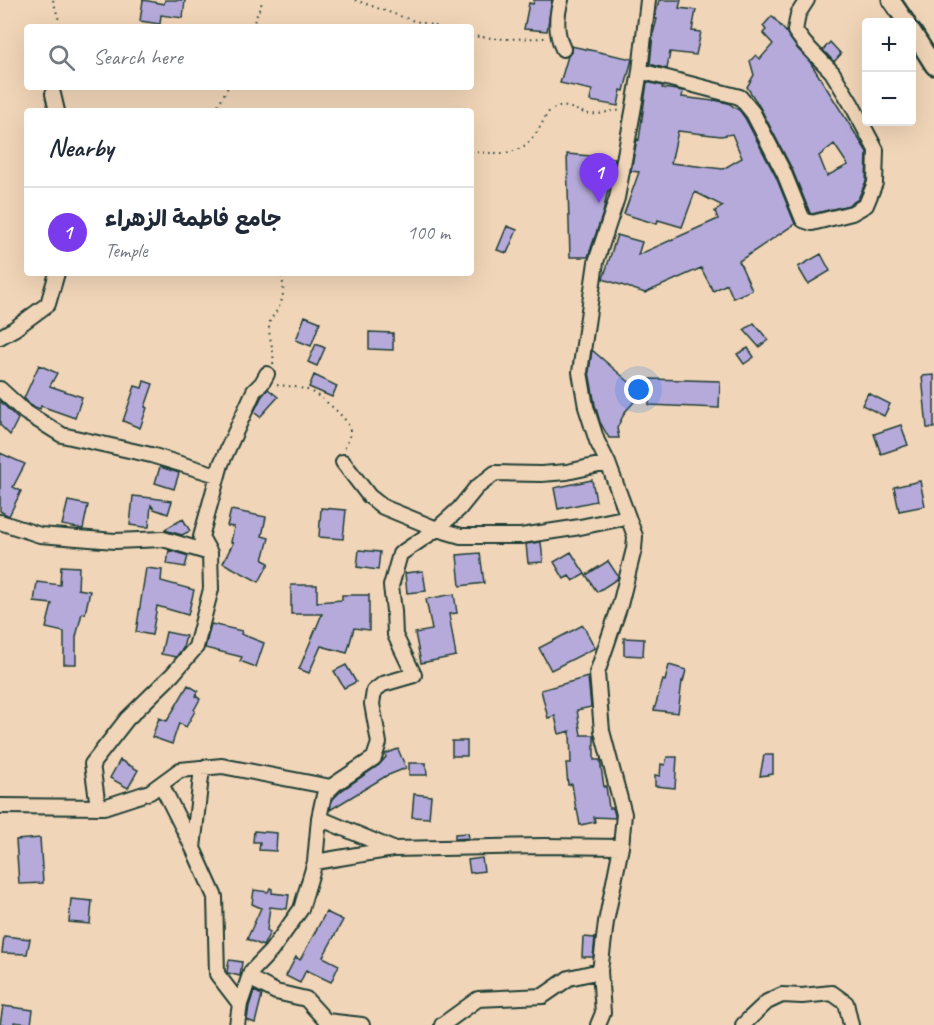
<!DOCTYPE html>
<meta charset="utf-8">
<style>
body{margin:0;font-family:Caveat,"Playpen Sans Arabic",sans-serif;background:#f6f6f7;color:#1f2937}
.controls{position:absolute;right:18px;top:18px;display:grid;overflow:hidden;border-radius:6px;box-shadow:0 6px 24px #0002}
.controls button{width:54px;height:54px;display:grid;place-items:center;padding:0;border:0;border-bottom:2px solid #e0e1e3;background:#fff;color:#1f2937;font:30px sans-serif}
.you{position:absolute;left:639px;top:390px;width:21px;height:21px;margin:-15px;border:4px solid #fff;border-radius:50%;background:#1a73e8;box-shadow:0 0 0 9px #1a73e833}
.badge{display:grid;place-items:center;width:39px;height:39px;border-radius:50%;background:#7c3aed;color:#fff;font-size:20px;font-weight:700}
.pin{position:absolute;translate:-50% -50px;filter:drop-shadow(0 2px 3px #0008)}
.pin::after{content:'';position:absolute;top:32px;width:21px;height:18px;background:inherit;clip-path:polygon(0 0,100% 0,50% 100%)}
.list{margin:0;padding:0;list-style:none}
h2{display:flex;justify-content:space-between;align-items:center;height:78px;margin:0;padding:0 24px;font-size:26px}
h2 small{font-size:20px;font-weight:400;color:#747a83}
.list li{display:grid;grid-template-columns:39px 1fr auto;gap:18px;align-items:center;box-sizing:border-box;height:90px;padding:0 24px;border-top:2px solid #e0e1e3}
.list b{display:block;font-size:22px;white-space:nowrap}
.list p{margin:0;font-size:20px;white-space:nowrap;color:#747a83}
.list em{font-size:20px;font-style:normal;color:#747a83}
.icon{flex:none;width:33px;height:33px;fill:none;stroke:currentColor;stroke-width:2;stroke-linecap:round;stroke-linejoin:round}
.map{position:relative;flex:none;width:934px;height:1025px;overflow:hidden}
.search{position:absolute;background:#fff;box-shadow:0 6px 24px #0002;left:24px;top:24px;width:450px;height:66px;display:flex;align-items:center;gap:15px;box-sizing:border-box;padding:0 21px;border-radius:6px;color:#747a83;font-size:22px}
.panel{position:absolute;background:#fff;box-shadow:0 6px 24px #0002;left:24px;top:108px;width:450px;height:168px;border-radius:6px}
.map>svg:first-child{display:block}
.building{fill:#b6aadb;stroke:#1f3d34;stroke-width:1.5;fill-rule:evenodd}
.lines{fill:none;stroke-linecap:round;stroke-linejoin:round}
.minor-casing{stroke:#1f3d34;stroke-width:18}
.tertiary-casing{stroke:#1f3d34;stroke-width:21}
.path{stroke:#1f3d34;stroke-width:2;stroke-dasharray:1.5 4.5;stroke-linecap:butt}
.minor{stroke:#f1d5b8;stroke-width:14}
.tertiary{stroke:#f1d5b8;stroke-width:16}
</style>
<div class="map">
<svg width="934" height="1025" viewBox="0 0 934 1025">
<rect width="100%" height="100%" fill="#f1d5b8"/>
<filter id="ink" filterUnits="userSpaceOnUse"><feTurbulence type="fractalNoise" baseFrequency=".0167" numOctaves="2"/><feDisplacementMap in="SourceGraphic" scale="12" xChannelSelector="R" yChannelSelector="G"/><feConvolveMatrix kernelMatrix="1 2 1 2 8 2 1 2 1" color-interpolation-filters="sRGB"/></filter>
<g filter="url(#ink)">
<path class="building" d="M143,0L164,4L165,0H185L183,18L161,15L160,24L140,21Z
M534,0H552L547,31L524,29L529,3L533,4Z
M659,0H681L679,8L696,10L692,31L701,32L696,55L670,52L667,69L650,64L653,34L657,19H655L656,13Z
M772,16L786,32L797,48L810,62L867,152L866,181L858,199L849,205L812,214L810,213L792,169L761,109L747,87L754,75L750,61L756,55L760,59L773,44L763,33L766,30L763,26ZM834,144L848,165L827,176L819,156Z
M830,42L841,54L834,62L823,50Z
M571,46L632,59L624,91L621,90L618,106L590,101L592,90L560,83L568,56L572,51Z
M647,82L663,86L662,88L683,91L682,97L713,101L714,100L728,103L740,111L745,118L776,177L795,224L739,261L752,290L733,298L727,284L713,291L701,268L645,293L603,279L617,235L642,242L638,255L718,219L715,211L723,206L695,192L682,227L658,220L657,224L624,214L639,172L631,171L637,139L639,140ZM678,131L721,136L732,134L742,158L723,169L671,163Z
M567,154L615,158L603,213L588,257H570Z
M507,226L517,230L507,253L497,250Z
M821,254L830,271L808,284L798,267Z
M305,316L320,322L311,346L296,340Z
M754,323L768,340L759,347L744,330Z
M369,332L393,333V350L369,349Z
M316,344L325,348L317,366L308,362Z
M748,348L754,357L744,364L737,354Z
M592,350L642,393L625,412L617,428L619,438H609L600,422L595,405L589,372Z
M39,365L57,373L50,386L82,397L75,418L41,406L40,409L30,405L24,398Z
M314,375L337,386L332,397L309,387Z
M934,375V428H927L922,376Z
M650,379L720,381L719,408L649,405Z
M144,381L153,384L145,407L147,408L140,428L123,421L135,386L142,388Z
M268,389L278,397L260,417L254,412L262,396Z
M868,393L890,404L884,416L862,405Z
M0,401L18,419L10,435L0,425Z
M901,425L908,445L881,454L874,434Z
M0,453L25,464L13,487L21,491L9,516L0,511Z
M160,467L179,473L174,489L155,483Z
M592,480L596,501L558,509L554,488Z
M920,481L925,506L899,511L894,487Z
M133,496L152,498L172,501L168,514L154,509L151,505L149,527H144L130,525Z
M68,501L88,505L83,529L62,525Z
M321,508L346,510L343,539L319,537Z
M231,510L266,517L262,536L269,538L263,560L269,563L259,582L223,563L233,543L231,542L234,527L227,526Z
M183,519L190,531L182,535L165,530V529Z
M541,542L543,562L528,563L526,544Z
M169,550L188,556L185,567L167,564Z
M359,550L380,552L378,570L357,567Z
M571,552L585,574L573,581L569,576L564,579L554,562Z
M480,553L484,583L460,586L457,555Z
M608,561L618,576L617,579L597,592L586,575Z
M61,566L79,567L78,589L90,591L85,614L82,613L76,637V664H64V632L46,628L52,604L34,602L37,582L60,585Z
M146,568L162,570L161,581L194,590L188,615L157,606L152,635L136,632Z
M423,571L426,591L407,593L405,573Z
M291,585H317V602L342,600V595H369V630L354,628L347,653L321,646L309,673L299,669L322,614H291Z
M454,594L457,613L449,614L456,656L421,663L415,633L432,630L426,599Z
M211,624L242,631L241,634L264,643L256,667L240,661L242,657L205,648Z
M583,625L595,648L551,670L539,648Z
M166,632L186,636L183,648L176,657L161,654Z
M624,638L644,639L643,656L624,655Z
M346,665L356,682L344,688L334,671Z
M669,665L686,670L683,682L682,681L678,713L654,710L663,680L665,681Z
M588,677L591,707L577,710L581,735H594V760H600L604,787L606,786L609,808H613L615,815V818L594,817L595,822L580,825L577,809L576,810L572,784L568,785L566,763H571L570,731L559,734L555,716L548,718L541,690Z
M188,685L198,691L196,696L200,699L194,710L195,711L186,727L179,723L172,744L152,737L159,718L167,721Z
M452,741H467V756H452Z
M398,749L406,768L386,776L330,810L332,800L341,791L379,765L386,757L385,754Z
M764,755H773V774L760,776Z
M667,757H677L675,788L655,786V775L660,776L661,764L665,765Z
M120,760L138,770L128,788L110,778Z
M409,763H426L427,775H409Z
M414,794L431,796L429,818L412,817Z
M254,831L277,833L276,851L259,850L260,842H253Z
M468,833L469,838L455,839V834Z
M40,838L43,883L19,884L16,840Z
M482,858L484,871L470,873L468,860Z
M270,888L272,889V893L289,895L287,909L270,907L267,930L270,932L263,946L247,939L261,908L252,904L254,890L268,892Z
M71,899L92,901L90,924L69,922Z
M326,912L343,920L323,957L339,965L331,982L306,970L300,983L286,976L296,957L300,960Z
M4,936L30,939L27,954L2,953Z
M583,937L595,938L593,957H582Z
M229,960L242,962L240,976L228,973L227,972Z
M254,991L262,995L255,1023L247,1020L249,1006Z
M3,1006L33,1010L31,1024L14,1022V1025H0Z"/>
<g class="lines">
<defs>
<path id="minor" d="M561,0C556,16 556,34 563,49
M640,71L740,97L753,113L784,173L803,220L812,223L852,213L866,205L875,183L876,150L852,105L832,72L804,43L795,31L798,14L807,0
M53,94L57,111
M0,337L14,329L48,304L57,273
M0,389L25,412L62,435L151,455L217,475
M343,462L369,496L383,507L437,529L461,536H521L580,527L628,517
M0,522L40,535L115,541L163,539L210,553
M161,784L193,848L215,897L217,974L240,1004
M0,806L104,807L150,792L180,770L222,766L331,787
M98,807L92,764L127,719L173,674L196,647L211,589L210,553L201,537L221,464L254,391L262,383L267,374
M319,818L393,849
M193,848L202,768
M315,862L393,849L544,846L621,847
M249,978L276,992L306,999L326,1021L362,1025
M237,1025L240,1004L251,972L271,951L301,909L315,862L319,818L324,795L335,784L374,758L379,743L372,704L374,691L383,684L414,675L395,635L394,611L391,586L400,554L437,529L459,509L476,488L495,473L541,474L567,472L608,463
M442,1025L478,999L543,996L569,978L600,971
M598,1025L603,1013L600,971L606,922L621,847L624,814L602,731L597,673L620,605L634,549L635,536L608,463L597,441L586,407L580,372L596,262L617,198L633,112L640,71L648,0
M743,1025L750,1018L767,1002L782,995L802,996L832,993L846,1003L851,1025"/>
<path id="tertiary" d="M891,0L906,22
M912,31L934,66"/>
</defs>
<use href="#minor" class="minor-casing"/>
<use href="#tertiary" class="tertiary-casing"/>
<path class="path" d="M53,0L61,27
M355,0L411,20L440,27
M252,27L263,0
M471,36L504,39L546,38
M218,111V105L228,87
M471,152C502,153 522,159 540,127C544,121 546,112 553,109C566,102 577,112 589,114C600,116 610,109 621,111
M273,364C275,351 269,340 269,327C269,319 274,316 277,310C285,299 284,285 281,273
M277,385C288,386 300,387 310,391C321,397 345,415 349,427C352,434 347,443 344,449"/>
<use href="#minor" class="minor"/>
<use href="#tertiary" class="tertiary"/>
</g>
</g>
</svg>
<div class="controls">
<button>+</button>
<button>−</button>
</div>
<div class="you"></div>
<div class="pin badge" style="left:599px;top:203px">1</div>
<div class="search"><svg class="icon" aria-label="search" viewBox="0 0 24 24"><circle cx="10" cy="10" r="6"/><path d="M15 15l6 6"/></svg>Search here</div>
<section class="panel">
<h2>Nearby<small></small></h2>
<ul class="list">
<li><span class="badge">1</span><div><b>جامع فاطمة الزهراء</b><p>Temple</p></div><em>100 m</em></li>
</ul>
</section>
</div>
